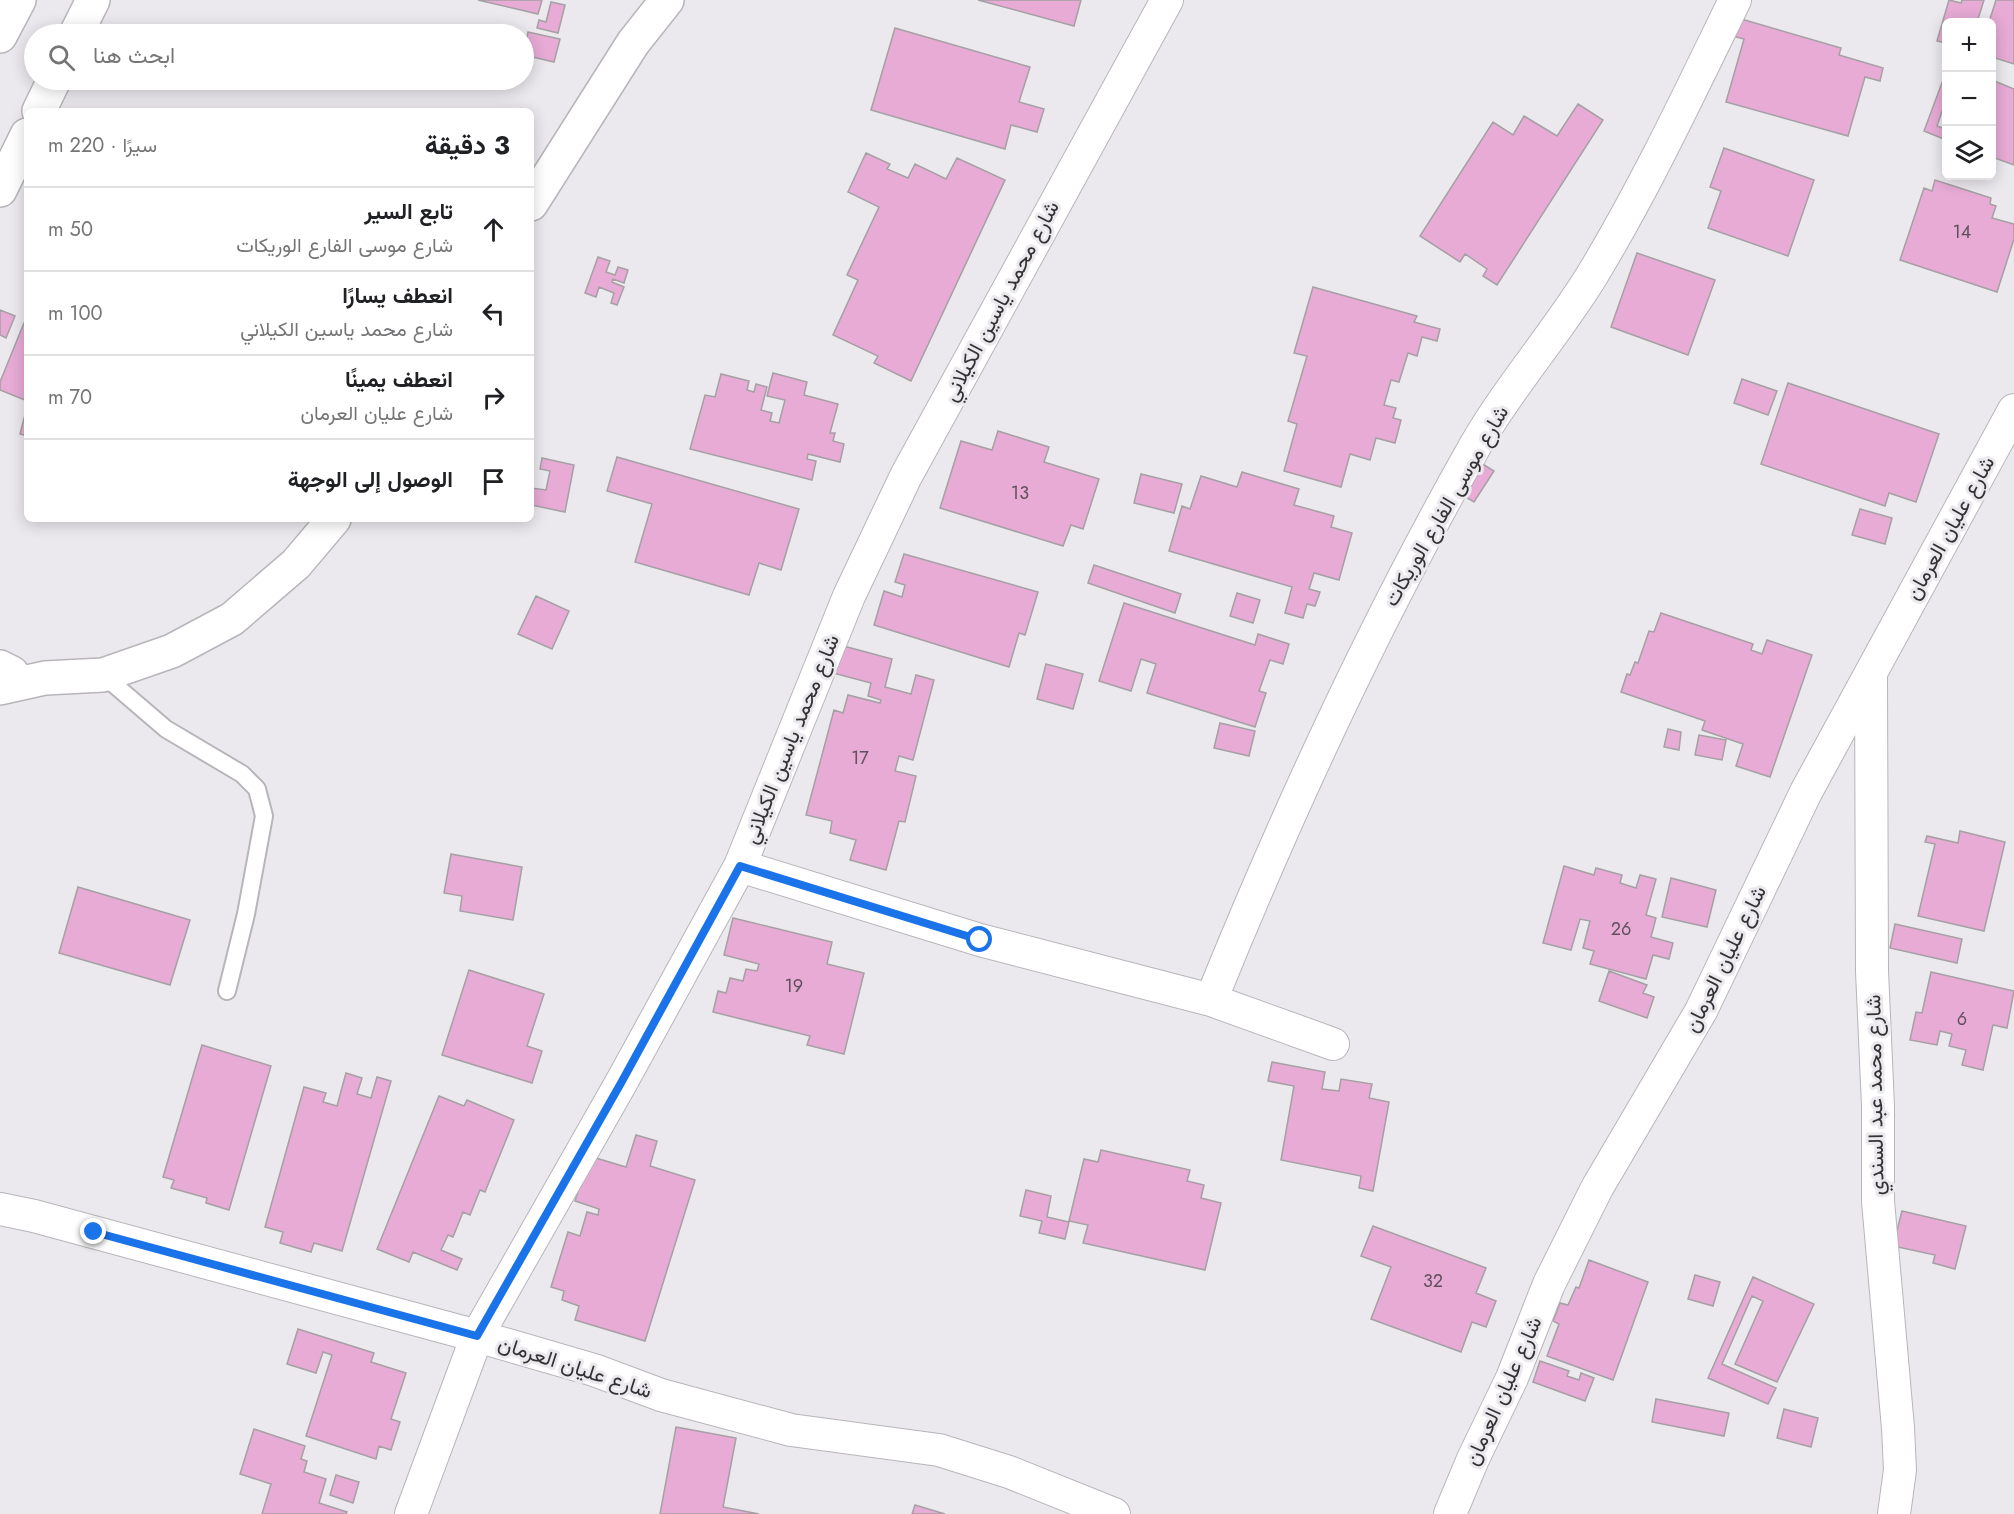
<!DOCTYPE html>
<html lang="ar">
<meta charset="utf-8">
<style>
body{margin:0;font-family:Jost,Vazirmatn,sans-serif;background:#f6f6f6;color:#202124;direction:rtl}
.controls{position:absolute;right:18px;top:18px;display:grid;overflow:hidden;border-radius:9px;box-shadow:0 3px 15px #0003}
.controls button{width:54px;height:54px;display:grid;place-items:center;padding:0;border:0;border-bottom:2px solid #e0e0e0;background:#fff;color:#202124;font:30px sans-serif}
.stop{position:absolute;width:18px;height:18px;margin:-14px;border:4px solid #1a73e8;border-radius:50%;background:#fff}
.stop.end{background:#1a73e8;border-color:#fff;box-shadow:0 2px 6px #0008}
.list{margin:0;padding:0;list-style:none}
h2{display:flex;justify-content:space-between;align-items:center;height:78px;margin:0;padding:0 24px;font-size:26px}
h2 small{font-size:20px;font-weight:400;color:#757577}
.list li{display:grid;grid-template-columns:39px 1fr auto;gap:18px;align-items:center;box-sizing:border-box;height:84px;padding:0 24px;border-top:2px solid #e0e0e0}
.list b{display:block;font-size:22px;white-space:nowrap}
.list p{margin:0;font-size:20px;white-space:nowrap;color:#757577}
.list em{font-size:20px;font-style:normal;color:#757577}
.icon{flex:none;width:33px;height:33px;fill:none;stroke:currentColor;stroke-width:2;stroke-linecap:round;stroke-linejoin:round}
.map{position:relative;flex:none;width:2014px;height:1514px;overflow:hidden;direction:ltr}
.search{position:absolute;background:#fff;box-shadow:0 3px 15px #0003;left:24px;top:24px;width:510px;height:66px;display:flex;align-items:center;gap:15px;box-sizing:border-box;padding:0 21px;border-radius:33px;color:#757577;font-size:22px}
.panel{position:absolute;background:#fff;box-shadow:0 3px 15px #0003;left:24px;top:108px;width:510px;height:414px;border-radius:9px;direction:rtl}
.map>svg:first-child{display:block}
.building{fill:#e7abd6;stroke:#a4a0a3;stroke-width:1.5}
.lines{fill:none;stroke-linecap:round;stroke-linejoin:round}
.lane-casing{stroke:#b8b5ba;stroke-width:20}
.street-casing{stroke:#b8b5ba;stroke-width:34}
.secondary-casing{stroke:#b8b5ba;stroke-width:36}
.primary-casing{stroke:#b8b5ba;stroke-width:36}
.lane{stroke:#fff;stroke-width:16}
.street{stroke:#fff;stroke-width:32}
.secondary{stroke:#fff;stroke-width:33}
.primary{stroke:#fff;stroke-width:33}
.route{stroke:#1a73e8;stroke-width:8}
.labels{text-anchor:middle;stroke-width:6;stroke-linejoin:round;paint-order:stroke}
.number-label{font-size:18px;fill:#60505c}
.street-label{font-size:21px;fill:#333233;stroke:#ece9ee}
</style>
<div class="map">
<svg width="2014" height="1514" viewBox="0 0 2014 1514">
<rect width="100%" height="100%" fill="#ece9ee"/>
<path class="building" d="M478,0H542L538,14Z
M978,0H1081L1074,26Z
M1949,0L1961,3L1962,0H1984L1978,19L1989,22L1996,0H2014V64L1992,57V22H1946V43L1937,41Z
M551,2L565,5L558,33L537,28L539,20L546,22Z
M1731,16L1841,48L1839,55L1883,68L1880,81L1865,77L1848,136L1726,102L1744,39L1725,34Z
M895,28L1030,67L1019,102L1044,109L1037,132L1011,125L1005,149L871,110Z
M528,32L560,39L554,62L524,55Z
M1946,72V100L1937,126L1946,129V140L1924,131Z
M1992,80L2014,89V165L1992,157Z
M1578,104L1603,120L1497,285L1483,276L1487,269L1465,254L1460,262L1420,236L1493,122L1513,135L1524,116L1557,136Z
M1724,148L1814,180L1788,256L1708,228L1721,191L1710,187Z
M866,153L890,164L887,169L908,178L915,164L946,179L957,158L1005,180L911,381L874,363L878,356L833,335L858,280L847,275L879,207L848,192Z
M1935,180L1991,198L1990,204L1996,206L1992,218L2014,224V239L1997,292L1900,260L1924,188L1932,191Z
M1637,253L1715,280L1688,355L1611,327Z
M598,257L610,261L606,272L615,275L618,267L628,270L624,283L613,279L612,282L624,287L617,305L611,303L614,293L599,287L596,297L585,293Z
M1313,287L1417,316L1414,322L1440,329L1437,341L1422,337L1417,356L1408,353L1399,382L1391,380L1384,405L1396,408L1393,418L1401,420L1395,443L1376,438L1370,460L1350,454L1341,487L1284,471L1297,424L1288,421L1307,356L1294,353Z
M0,310L15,316L6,338L0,335Z
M24,323L27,324V401L0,390V382Z
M773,373L807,382L804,395L838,404L830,433H835L833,441L844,444L840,462L808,454L807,459L816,461L812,480L690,449L705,395L715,397L721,374L749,381L747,390L754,392L756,384L767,387L761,410L772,413L770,421L779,423L785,400L767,396Z
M1742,379L1777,391L1768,415L1734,403Z
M1788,383L1939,434L1916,502L1889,493L1885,506L1761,464Z
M26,411H27V436L20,434Z
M998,431L1049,447L1044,462L1099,479L1083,529L1071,525L1063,546L940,508L961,441L992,450Z
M617,457L799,509L781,570L759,563L749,595L635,562L652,504L607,491Z
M542,458L574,465L565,512L531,505V488L546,490L550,471L540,469Z
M1476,460L1494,471L1474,502L1456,491Z
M1242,472L1299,489L1294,505L1334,516L1331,527L1352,533L1339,580L1314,573L1309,589L1320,592L1315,606L1307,604L1303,618L1285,613L1292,587L1169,551L1182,506L1190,509L1201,476L1237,487Z
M1141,474L1182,484L1174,513L1134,503Z
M1860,509L1892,518L1885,544L1852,535Z
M904,554L1038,592L1025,635L1019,633L1009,667L874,625L884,591L902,597L905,585L895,582Z
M1094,565L1181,594L1175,613L1088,583Z
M1237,593L1260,600L1253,623L1230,616Z
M536,596L569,611L552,649L518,634Z
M1124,603L1255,645L1258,634L1289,644L1283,664L1270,660L1259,691L1266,693L1255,727L1147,693L1156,664L1141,659L1131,691L1099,681Z
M1661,613L1753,644L1751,650L1762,654L1767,640L1812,655L1770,777L1736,766L1743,744L1702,730L1705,721L1621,692L1627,674L1630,675L1635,662L1638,663L1649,631L1654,632Z
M840,645L892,659L885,687L911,694L916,675L934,680L913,760L899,756L895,771L916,776L905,822L899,821L886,870L850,860L856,840L830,833L832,821L806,815L834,710L843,713L848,695L880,703L881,700L868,696L871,683L833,673Z
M1046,664L1083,674L1073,709L1037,699Z
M1220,723L1255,731L1249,756L1214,748Z
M1668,729L1681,732L1679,750L1664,747Z
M1699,735L1726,740L1722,760L1695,755Z
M1960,831L2005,842L1984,931L1918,916L1935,844L1925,842L1927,836L1958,843Z
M451,854L522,867L513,920L460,911L462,896L444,893Z
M1564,866L1594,875L1596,868L1622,875L1620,883L1636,888L1640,875L1656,879L1646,915L1656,918L1651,937L1673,943L1669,959L1653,955L1646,979L1590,964L1594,951L1583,948L1590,921L1580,919L1571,950L1543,943Z
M1671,878L1716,890L1707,927L1662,917Z
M78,887L190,920L170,985L59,953Z
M733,918L832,942L827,964L864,973L844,1054L807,1045L810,1036L713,1012L718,991L726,993L730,978L743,981L746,969L757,971L759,964L724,955Z
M1895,924L1962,939L1957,963L1890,948Z
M469,970L544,994L527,1046L542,1051L532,1083L442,1055Z
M1609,971L1647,985L1643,993L1654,997L1647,1018L1599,1001Z
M1931,972L2014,991L2007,1028L1993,1025L1983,1070L1962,1065L1966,1050L1949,1046L1952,1034L1940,1031L1937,1045L1910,1040L1916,1012L1922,1013Z
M202,1045L271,1066L229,1210L206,1203L207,1198L171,1188L174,1180L163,1177Z
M1272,1062L1325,1072L1322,1089L1339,1091L1341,1079L1372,1084L1369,1098L1389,1102L1373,1191L1359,1188L1361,1176L1281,1160L1294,1086L1268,1081Z
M346,1073L362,1078L357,1094L371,1098L377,1077L391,1081L342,1251L314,1243L311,1252L280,1243L283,1232L265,1227L304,1087L326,1093L323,1102L337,1106Z
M439,1096L464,1106L467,1100L514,1120L485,1192L480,1190L470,1215L463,1212L453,1237L448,1235L441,1250L462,1259L457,1270L413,1252L409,1262L377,1249Z
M636,1135L657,1141L650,1166L695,1180L645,1341L575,1320L579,1306L562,1300L564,1291L551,1287L568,1232L580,1236L587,1212L598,1215L599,1209L575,1201L589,1156L626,1167Z
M1101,1150L1190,1170L1187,1181L1204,1185L1201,1198L1221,1203L1205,1270L1083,1243L1088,1225L1069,1221L1084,1159L1098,1162Z
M1026,1190L1051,1196L1047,1217L1069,1222L1065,1239L1039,1233L1042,1221L1020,1216Z
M1902,1211L1966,1226L1955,1269L1933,1263L1935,1255L1893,1246Z
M1373,1226L1486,1268L1476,1293L1496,1301L1486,1327L1472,1322L1461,1352L1371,1319L1391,1267L1361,1256Z
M1589,1260L1648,1282L1613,1380L1547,1356L1559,1324L1553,1321L1560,1303L1568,1305L1576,1287L1579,1288Z
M1695,1275L1720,1282L1713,1306L1688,1299Z
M1753,1277L1814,1304L1777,1382L1735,1364L1763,1301L1752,1296L1722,1364L1776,1388L1768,1404L1708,1378Z
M298,1329L374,1353L371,1362L406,1373L391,1419L400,1422L391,1450L379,1446L376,1459L306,1436L332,1355L323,1352L316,1373L287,1364Z
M1540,1361L1569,1371L1567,1376L1579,1380L1581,1373L1594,1378L1585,1401L1533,1382Z
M1656,1399L1729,1413L1724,1436L1652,1422Z
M1784,1409L1818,1418L1811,1447L1777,1438Z
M676,1427L736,1438L723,1507L759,1514H660Z
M254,1429L305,1446L301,1459L307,1461L304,1472L326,1479L319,1503L347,1512L346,1514H262L271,1484L240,1474Z
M336,1475L359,1482L353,1503L330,1495Z
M915,1505L945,1514H912Z"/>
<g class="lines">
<defs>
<path id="lane" d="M103,675L166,729L242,774L257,789L264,816L246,914L227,991"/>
<path id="street" d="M1871,676L1872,971L1878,1106V1201L1898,1428L1900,1470L1894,1514
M740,866L980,940L1211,1000L1333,1044
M1211,1000C1288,810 1374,624 1475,446C1509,387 1555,335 1591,277C1645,188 1689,94 1735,0
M0,1209L34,1216L477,1336L594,1370L661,1395L791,1430L939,1450L1009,1472L1114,1514
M411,1514L477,1336L621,1083L740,866L849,596L906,476L1167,0
M1450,1514L1473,1459L1512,1378L1549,1284L1597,1188L1701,1011L1806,792L2014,410"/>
<path id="secondary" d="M531,204L633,43L667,0
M0,688L45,678L103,675L172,651L232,619L296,564L334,519"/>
<path id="primary" d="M76,34L93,0
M0,36L19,0
M39,111L54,80
M0,190L27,135
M0,667L12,673"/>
</defs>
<use href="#lane" class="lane-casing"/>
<use href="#street" class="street-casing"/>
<use href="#secondary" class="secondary-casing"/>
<use href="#primary" class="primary-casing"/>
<use href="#lane" class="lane"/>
<use href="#street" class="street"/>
<use href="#secondary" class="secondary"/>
<use href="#primary" class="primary"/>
</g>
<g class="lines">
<path class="route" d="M94,1232L477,1336L621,1083L740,866L980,940"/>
</g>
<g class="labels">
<g class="number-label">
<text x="1962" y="238">14</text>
<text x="1020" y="499">13</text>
<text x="860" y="764">17</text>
<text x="1621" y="935">26</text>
<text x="794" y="992">19</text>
<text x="1962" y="1025">6</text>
<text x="1433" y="1287">32</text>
</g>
<g class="street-label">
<text transform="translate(1001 301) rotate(-62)" y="7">شارع محمد ياسين الكيلاني</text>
<text transform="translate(1446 506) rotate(-60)" y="7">شارع موسى الفارع الوريكات</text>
<text transform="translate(1950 528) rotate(-61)" y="7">شارع عليان العرمان</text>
<text transform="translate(791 739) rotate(-68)" y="7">شارع محمد ياسين الكيلاني</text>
<text transform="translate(1725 959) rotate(-64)" y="7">شارع عليان العرمان</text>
<text transform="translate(1875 1095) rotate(-91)" y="7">شارع محمد عبد السندي</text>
<text transform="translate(575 1367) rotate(18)" y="7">شارع عليان العرمان</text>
<text transform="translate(1503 1391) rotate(-66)" y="7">شارع عليان العرمان</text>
</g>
</g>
</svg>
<div class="controls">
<button>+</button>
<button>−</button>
<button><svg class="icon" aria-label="layers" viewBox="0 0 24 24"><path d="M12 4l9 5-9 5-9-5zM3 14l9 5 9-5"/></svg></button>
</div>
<div class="stop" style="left:980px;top:940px"></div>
<div class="stop end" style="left:94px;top:1232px"></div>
<div class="search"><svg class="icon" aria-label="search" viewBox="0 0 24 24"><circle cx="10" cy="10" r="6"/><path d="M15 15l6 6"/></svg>ابحث هنا</div>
<section class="panel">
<h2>3 دقيقة<small>سيرًا · 220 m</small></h2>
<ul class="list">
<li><svg class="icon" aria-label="ahead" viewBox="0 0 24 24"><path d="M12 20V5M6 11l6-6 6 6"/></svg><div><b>تابع السير</b><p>شارع موسى الفارع الوريكات</p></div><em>50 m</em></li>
<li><svg class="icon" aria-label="left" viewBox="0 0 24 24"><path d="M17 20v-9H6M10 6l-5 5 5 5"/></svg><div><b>انعطف يسارًا</b><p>شارع محمد ياسين الكيلاني</p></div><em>100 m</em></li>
<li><svg class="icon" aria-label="right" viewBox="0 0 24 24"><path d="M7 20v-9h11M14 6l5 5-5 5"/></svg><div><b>انعطف يمينًا</b><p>شارع عليان العرمان</p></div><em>70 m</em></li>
<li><svg class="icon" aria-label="arrive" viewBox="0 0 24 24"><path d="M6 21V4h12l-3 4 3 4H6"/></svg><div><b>الوصول إلى الوجهة</b></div></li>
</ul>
</section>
</div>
